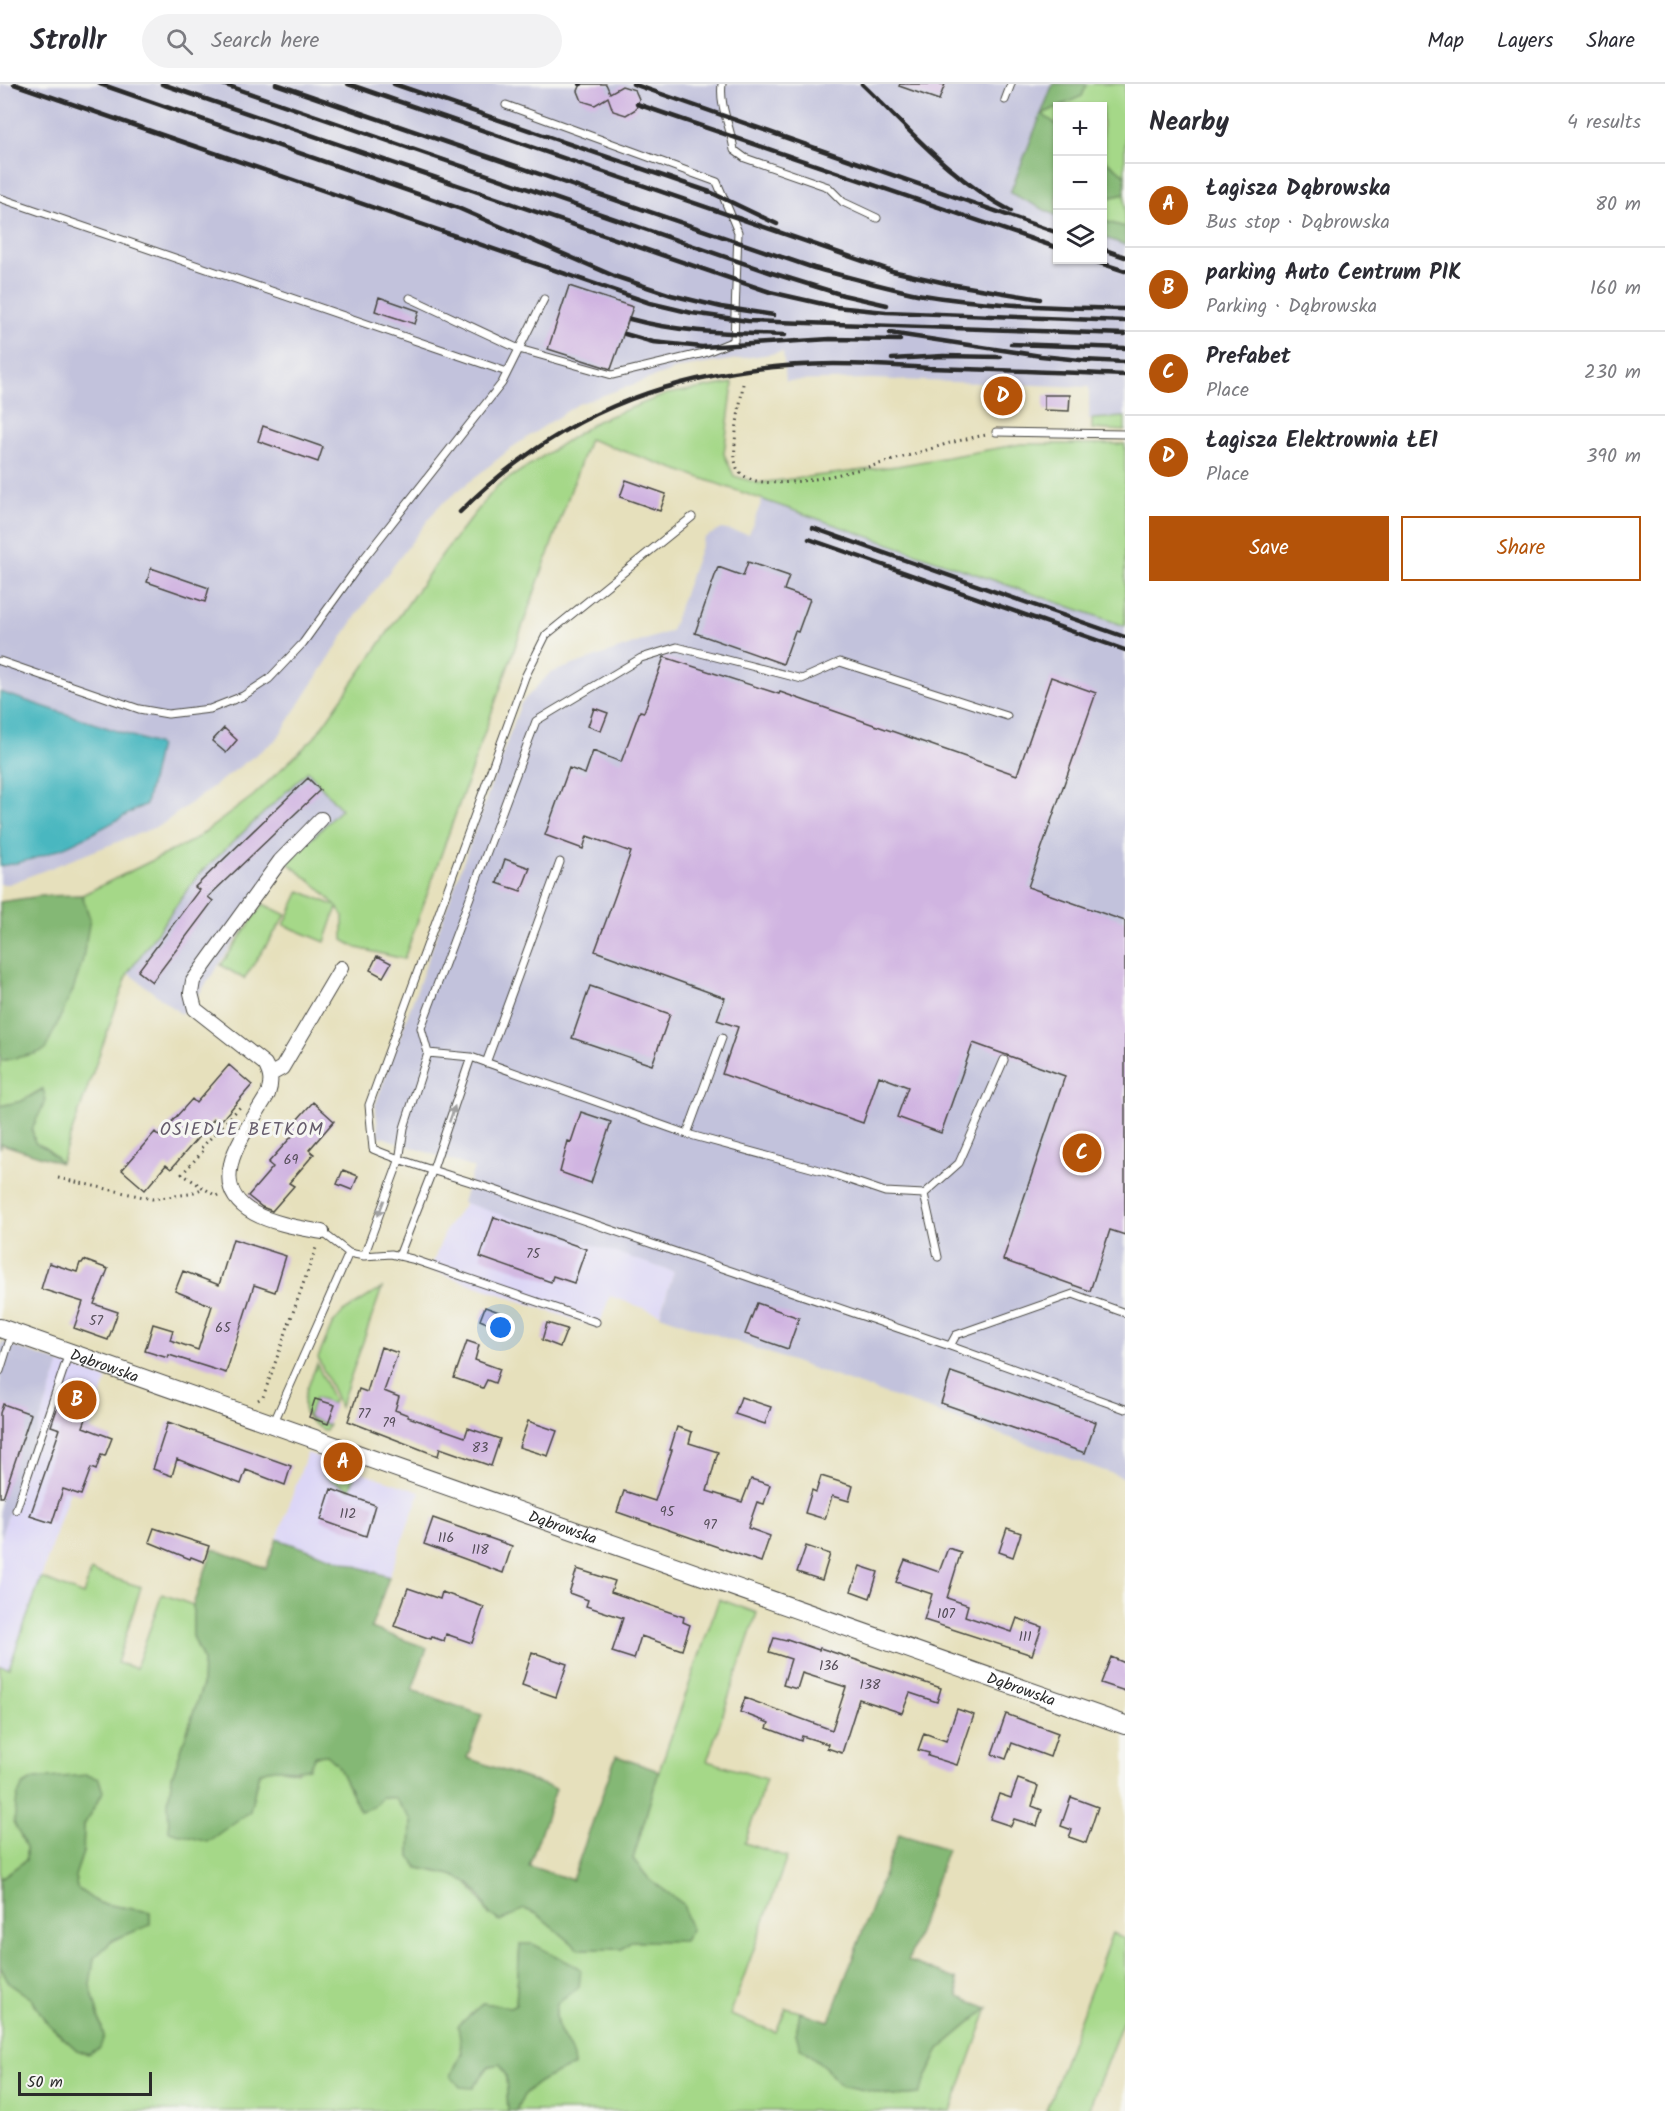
<!DOCTYPE html>
<meta charset="utf-8">
<style>
body{margin:0;font-family:Kalam,sans-serif;background:#f2f2f3;color:#2b2b33}
.controls{position:absolute;right:18px;top:18px;display:grid;overflow:hidden;border-radius:0px;box-shadow:0 2px 4px #0004}
.controls button{width:54px;height:54px;display:grid;place-items:center;padding:0;border:0;border-bottom:2px solid #e1e1e2;background:#fff;color:#2b2b33;font:30px sans-serif}
.scale{position:absolute;left:18px;bottom:15px;width:134px;box-sizing:border-box;padding-left:6px;border:3px solid #2b2b2b;border-top:0;font-size:16px;line-height:21px;white-space:nowrap;color:#2b2b2b;-webkit-text-stroke:4px #f6f6f2;paint-order:stroke}
.you{position:absolute;left:501px;top:1244px;width:21px;height:21px;margin:-15px;border:4px solid #fff;border-radius:50%;background:#1a73e8;box-shadow:0 0 0 9px #1a73e833}
.badge{display:grid;place-items:center;width:39px;height:39px;border-radius:50%;background:#b45309;color:#fff;font-size:20px;font-weight:700}
.pin{position:absolute;translate:-50% -50%;border:3px solid #fff;box-shadow:0 2px 6px #0006}
.list{margin:0;padding:0;list-style:none}
h2{display:flex;justify-content:space-between;align-items:center;height:78px;margin:0;padding:0 24px;font-size:26px}
h2 small{font-size:20px;font-weight:400;color:#7c7c81}
.list li{display:grid;grid-template-columns:39px 1fr auto;gap:18px;align-items:center;box-sizing:border-box;height:84px;padding:0 24px;border-top:2px solid #e1e1e2}
.list b{display:block;font-size:22px;white-space:nowrap}
.list p{margin:0;font-size:20px;white-space:nowrap;color:#7c7c81}
.list em{font-size:20px;font-style:normal;color:#7c7c81}
.actions{display:flex;gap:12px;padding:18px 24px}
.actions a{flex:1;padding:14px 0;border:2px solid #b45309;border-radius:0px;text-align:center;font-size:21px;color:#b45309}
.actions .main{background:#b45309;color:#fff}
.icon{flex:none;width:33px;height:33px;fill:none;stroke:currentColor;stroke-width:2;stroke-linecap:round;stroke-linejoin:round}
.map{position:relative;flex:none;width:1125px;height:2027px;overflow:hidden}
header{display:flex;align-items:center;gap:36px;box-sizing:border-box;height:84px;padding:0 30px;background:#fff;border-bottom:2px solid #e1e1e2}
header strong{font-size:28px}
nav{display:flex;gap:33px;margin-inline-start:auto;font-size:21px}
.search{width:420px;height:54px;background:#f2f2f3;display:flex;align-items:center;gap:15px;box-sizing:border-box;padding:0 21px;border-radius:33px;color:#7c7c81;font-size:22px}
main{display:flex}
aside{flex:1;background:#fff}
.map>svg:first-child{display:block}
.built{fill:#dcd6f6}
.industrial{fill:#c2c2dc}
.green{fill:#a5d888;stroke:#68825a;stroke-width:1.5}
.forest{fill:#84b874;stroke:#587250;stroke-width:1.5}
.water{fill:#48b7c0;stroke:#3a7176;stroke-width:1.5}
.building{fill:#d0b4e1}
.lines{fill:none;stroke-linecap:round;stroke-linejoin:round}
.service-casing{stroke:#474641;stroke-width:9}
.minor-casing{stroke:#474641;stroke-width:16}
.tertiary-casing{stroke:#474641;stroke-width:20}
.path{stroke:#474641;stroke-width:3;stroke-dasharray:1.5 4.5;stroke-linecap:butt}
.service{stroke:#fff;stroke-width:7}
.minor{stroke:#fff;stroke-width:14}
.tertiary{stroke:#fff;stroke-width:18}
.rail{stroke:#2b2b2b;stroke-width:4.5}
.oneway{fill:#a0a0a0}
.labels{text-anchor:middle;stroke-width:6;stroke-linejoin:round;paint-order:stroke}
.number-label{font-size:14px;fill:#544d58}
.street-label{font-size:16px;fill:#2b2b2b;stroke:#f6f6f2}
.neighbourhood-label{font-size:18px;letter-spacing:1.5px;fill:#655b6b;stroke:#f6f6f2}
</style>
<header>
<strong>Strollr</strong>
<div class="search"><svg class="icon" aria-label="search" viewBox="0 0 24 24"><circle cx="10" cy="10" r="6"/><path d="M15 15l6 6"/></svg>Search here</div>
<nav><a>Map</a><a>Layers</a><a>Share</a></nav>
</header>
<main>
<div class="map">
<svg width="1125" height="2027" viewBox="0 0 1125 2027">
<rect width="100%" height="100%" fill="#f6f6f2"/>
<filter id="ink" filterUnits="userSpaceOnUse"><feTurbulence type="fractalNoise" baseFrequency=".0167" numOctaves="2"/><feDisplacementMap in="SourceGraphic" scale="12" xChannelSelector="R" yChannelSelector="G"/><feConvolveMatrix kernelMatrix="1 2 1 2 8 2 1 2 1" color-interpolation-filters="sRGB"/></filter>
<filter id="wash" filterUnits="userSpaceOnUse"><feTurbulence type="fractalNoise" baseFrequency=".008" numOctaves="4" result="noise"/><feDisplacementMap in="SourceGraphic" scale="24" xChannelSelector="R" yChannelSelector="G"/><feGaussianBlur stdDeviation="1.35" result="paint"/><feColorMatrix in="noise" values="0 0 0 0 0 0 0 0 0 0 0 0 0 0 0 0 0 1.4 0 .05"/><feComposite in="paint" operator="in"/></filter>
<g filter="url(#wash)">
<rect width="100%" height="100%" fill="#e6e0bc"/>
<path class="built" d="M467,1117L674,1188L660,1230L610,1212L598,1244L430,1186L446,1145Z
M60,1279L107,1295L41,1494L9,1584L0,1582V1454Z
M307,1369L420,1408L389,1493L277,1455Z"/>
<path class="industrial" d="M0,0H1053L1010,109L1057,132L1058,176H1102L1103,153L1125,161V333L1089,335V303L870,295L786,297L783,268L680,284L578,320L514,362L438,423L360,526L277,655L161,741L9,800H0Z
M763,414L1125,541V1394L660,1231L674,1188L462,1118L474,1084L379,1052L375,1021L521,619L550,589L671,547L704,454L721,445L749,450Z
M308,686L341,725L288,779L201,907L181,930L128,889L198,791Z
M2,1258L60,1279L0,1454V1264Z"/>
<path class="green" d="M1087,0H1125V91L1103,74L1102,22H1058L1082,12Z
M1058,23L1057,41L1042,30Z
M1125,110V143L1107,138L1103,134L1102,115Z
M733,299L724,370L734,392L758,399L897,382L1021,360H1125V542L589,355L404,875L357,864L343,856V831L337,823L325,858L284,841L300,807L336,822L319,804L288,779L341,725L308,687L198,791L128,889L61,1079L46,1064L35,1060L32,1045L36,1034L42,1005L22,1017L0,1022V976L90,835L82,811L194,756L253,712L314,654L444,468L497,402L597,337L667,310Z
M1125,333V347L1092,345V335Z
M263,820L286,831L244,895L221,881Z
M382,1204L340,1323L318,1274L332,1241L343,1228Z
M317,1280L333,1316L332,1320L315,1314L308,1333L329,1341L326,1347C290,1331 306,1308 317,1280Z
M326,1374L357,1385L350,1405L331,1396L322,1390Z
M91,1487L141,1503L117,1579L136,1584L162,1510L193,1521V1552L203,1576L202,1603L172,1693L249,1727L259,1689L271,1683L297,1688L314,1672L327,1671L337,1680L360,1727L373,1723L382,1713L394,1714L411,1735L410,1773L418,1784C460,1792 468,1791 489,1831L524,1825L537,1830L579,1865H622L632,1857L644,1856L683,1820L649,1795L633,1775L659,1687L719,1515L757,1529L707,1677L766,1695L745,1759L787,1773L730,1931L776,1948L786,1924L800,1928L796,1950L800,1963L825,1983L840,2001L894,2012L919,2010L939,1965L988,1924L951,2027H516C523,2001 551,1991 574,1982C573,1956 551,1949 557,1920L579,1903L520,1860L516,1920L510,1923L483,1919L451,1992L500,1980L506,1992L508,2027H0V1882L10,1900L32,1915L46,1938L77,1966L104,1952L90,1901L94,1874L113,1856L150,1841V1828L98,1819L77,1804L75,1792L83,1768L84,1741L103,1708L14,1739L26,1763V1776L0,1795V1582L9,1584L41,1494L83,1511Z
M1112,1849L1125,1854V1931L1088,2027H1046Z"/>
<path class="forest" d="M1053,0H1087L1082,12L1042,30L1057,41V132L1010,109Z
M1102,74L1125,91V110L1103,115Z
M1102,134L1107,138L1125,143V161L1103,153Z
M82,811L90,835L82,879L73,906L45,966L34,970L0,977V818L41,812Z
M43,1005L46,1016L32,1045L35,1059L46,1064L61,1079L2,1060L0,1063V1022L22,1017Z
M277,1455L389,1493L371,1544L427,1564L412,1606L482,1631L467,1674L556,1705L529,1782L572,1796L616,1672L659,1687L633,1775L649,1795L683,1820L691,1846L684,1857H632L622,1865H579L537,1830L524,1825L501,1837C482,1828 488,1823 478,1809C464,1790 439,1788 418,1784L410,1773L411,1735L394,1714L382,1713L373,1723L360,1727L337,1680L327,1671L315,1672L309,1684C290,1690 277,1680 259,1689L250,1727L207,1758L169,1747L168,1718L172,1693L202,1603L203,1576L193,1552V1521L213,1465L266,1484Z
M87,1691L99,1695L103,1708L84,1741L83,1768L75,1792L77,1804L98,1819L150,1828V1841L113,1856L94,1874L90,1901L104,1952L100,1964L88,1970L77,1966L46,1938L32,1915L10,1900L0,1882V1795L26,1776V1763L14,1739L17,1713L23,1701L34,1695Z
M899,1750L947,1765L908,1877L956,1895L959,1913L988,1924L939,1965L919,2010L894,2012L840,2001L825,1983L800,1963L796,1950L800,1928L829,1937Z
M520,1860H533L581,1885L579,1903L557,1920C550,1949 573,1956 574,1982C551,1991 523,2001 516,2027H508L506,1992L500,1980L489,1982L473,2004L460,2003L451,1992L462,1969L458,1942L483,1919L510,1923L516,1920Z"/>
<path class="water" d="M0,608L159,661L146,720C100,745 53,775 0,782Z"/>
<g id="blocks">
<path class="building" d="M581,0H606L610,9L622,2L635,6L639,15L636,25L626,31L613,27L608,13L595,21L582,17L578,7Z
M900,0H945L939,16L899,2Z
M569,202L633,223L611,285L548,265Z
M379,213L419,227L415,240L375,227Z
M989,304L1018,305L1017,319H989Z
M1044,311H1070L1069,327L1044,326Z
M263,342L323,363L318,378L258,357Z
M626,396L666,410L660,427L620,413Z
M748,478L789,492L784,506L810,515L798,548L795,547L783,580L695,549L718,483L743,492Z
M151,484L209,504L205,518L147,498Z
M664,573L779,610L780,608L1017,691L1051,593L1096,609L1028,803L1125,837V1151L1110,1146L1090,1207L1003,1176L1065,992L973,959L941,1049L897,1033L908,1003L879,992L863,1039L722,990L738,943L717,936L725,914L595,867L631,768L587,752L583,765L545,751L569,684L585,690L593,667L621,678L640,627L644,628Z
M594,624L608,629L601,647L588,642Z
M224,644L237,656L226,669L212,657Z
M308,694L320,706L208,813L213,817L152,898L138,887L199,806L195,803Z
M505,775L530,784L521,807L497,799Z
M377,872L391,879L383,893L370,886Z
M590,902L670,930L652,981L572,954Z
M229,981L252,1001L219,1039L214,1035L171,1085L166,1081L145,1106L122,1086L155,1048L159,1052L192,1015L196,1019Z
M313,1018L334,1037L309,1066L314,1070L289,1099L294,1102L272,1127L262,1123L248,1112L273,1083L268,1079L293,1051L288,1046Z
M581,1028L611,1038L591,1099L560,1088L568,1057L571,1058Z
M343,1086L358,1092L352,1106L337,1100Z
M494,1133L586,1165L574,1199L553,1192L551,1198L480,1173Z
M233,1155L286,1172L275,1208L254,1201L226,1289L169,1271L168,1274L145,1267L153,1240L173,1246L170,1256L198,1266L212,1222L175,1207L183,1187L219,1201Z
M84,1176L108,1185L94,1220L118,1228L108,1256L74,1244L83,1218L41,1205L49,1179L77,1188L80,1179H82Z
M757,1219L799,1234L788,1265L745,1250Z
M485,1223L499,1228L494,1242L480,1236Z
M547,1239L567,1245L560,1263L542,1256Z
M467,1257L479,1261L475,1276L500,1285L495,1299L487,1296L483,1304L454,1294Z
M381,1263L398,1269L384,1307L399,1313L395,1326L408,1331V1333L465,1353L468,1344L500,1355L491,1382L440,1364L438,1372L348,1337L359,1305L367,1308Z
M951,1288L1096,1338L1085,1369L941,1319Z
M741,1313L771,1323L765,1340L735,1330Z
M315,1315L335,1321L328,1340L309,1333Z
M3,1320L31,1330L3,1413H0V1329Z
M58,1322L87,1332L83,1343L112,1354L105,1372L101,1371L96,1386L91,1384L81,1411L63,1405L52,1439L30,1432L60,1345L51,1342Z
M528,1337L557,1347L548,1372L519,1363Z
M168,1338L291,1382L285,1401L246,1386L241,1400L177,1375L172,1392L153,1385Z
M677,1343L692,1348L689,1359L718,1368L707,1407L742,1418L751,1395L770,1401L764,1420L757,1418L748,1444L770,1452L761,1478L617,1428L624,1407L655,1417L672,1366H670Z
M821,1392L853,1402L849,1417L832,1412L825,1435L805,1429L812,1406L816,1408Z
M331,1405L375,1421L366,1452L321,1436Z
M433,1434L512,1462L503,1489L424,1460Z
M154,1444L209,1462L204,1478L191,1473L190,1475L149,1458Z
M1007,1444L1021,1449L1013,1473L999,1468Z
M806,1462L830,1470L822,1496L797,1488Z
M948,1464L961,1468L947,1514L968,1521L965,1532L1012,1548L1017,1534L1042,1543L1032,1571L924,1536L932,1510L896,1498L905,1476L939,1488Z
M860,1482L878,1488L870,1514L851,1507Z
M577,1485L615,1497L611,1508L684,1533L683,1538L690,1541L682,1566L641,1552L634,1575L612,1568L623,1534L586,1522L588,1516L569,1509Z
M408,1504L440,1515L442,1508L484,1523L472,1559L446,1550L444,1557L432,1553L431,1555L394,1542Z
M774,1554L786,1557L787,1555L819,1566L820,1564L941,1604L937,1618L910,1609L902,1629L859,1615L842,1669L827,1664L828,1660L802,1652L801,1657L767,1644L769,1639L740,1628L745,1614L832,1646L846,1603L802,1589L797,1605L783,1601L791,1575L769,1568Z
M532,1568L567,1580L556,1613L522,1601Z
M1111,1573L1125,1579V1607L1101,1599Z
M957,1625L974,1631L957,1681L928,1672L929,1669L918,1666L924,1649L946,1657Z
M1006,1630L1058,1649L1050,1673L1012,1659L1006,1675L992,1670Z
M1018,1695L1038,1702L1032,1722L1042,1726L1037,1742L1014,1735L1011,1742L990,1735L999,1710L1011,1714Z
M1071,1713L1098,1723L1086,1759L1069,1753L1072,1746L1061,1742Z"/>
</g>
</g>
<g filter="url(#ink)">
<use href="#blocks" fill-opacity="0" stroke="#474641" stroke-width="1.5"/>
<g class="lines">
<defs>
<path id="service" d="M722,0C719,22 731,44 734,66L745,74L828,103L843,118L877,134
M1005,16L1011,0
M0,114L507,288
M410,214L519,265L612,291L704,269L734,257L738,148L717,98L506,21
M996,348L1125,350
M692,433L546,551L525,593L369,1021L373,1065C410,1081 450,1091 489,1104L950,1262L956,1251L1073,1210L1125,1229
M0,577L139,625L168,630L210,625L243,612L269,595L303,559L365,473L502,299L544,215
M486,979L560,778
M687,1050L722,954
M924,1110L959,1079L1004,976
M349,1169L364,1172L391,1170L412,1175L596,1238
M364,1172L399,1077L404,1044L428,969
M399,1172L433,1085L471,973
M938,1173L924,1110L885,1108L826,1088L687,1050L471,973L428,969L421,944L536,637L641,574L677,563L802,595L840,578L1007,632
M950,1262L1125,1325
M0,1287L12,1249
M274,1338L349,1169L322,1148
M16,1426L69,1269"/>
<path id="minor" d="M321,735L280,777L193,897L191,909L195,925L265,980C271,991 272,998 268,1010C257,1029 235,1060 231,1080C218,1133 286,1141 322,1148
M271,990L282,984L341,884"/>
<g id="tertiary">
<path id="s1" d="M0,1244L1125,1641"/>
</g>
</defs>
<use href="#service" class="service-casing"/>
<use href="#minor" class="minor-casing"/>
<use href="#tertiary" class="tertiary-casing"/>
<path class="path" d="M743,300C741,318 729,372 738,386C762,423 913,369 950,359C962,356 974,353 986,351
M58,1094L152,1115L189,1110L204,1104
M218,1111L216,1112L182,1090L203,1067L201,1064L241,1022
M258,1316L263,1313L317,1161"/>
<use href="#service" class="service"/>
<use href="#minor" class="minor"/>
<use href="#tertiary" class="tertiary"/>
<path class="rail" d="M14,0L650,219L692,229L748,237L1125,250
M100,0L458,124L614,192L671,211L721,223L774,231
M162,0L770,208L836,223L886,228L1125,237
M223,0L772,189L843,211L887,221
M276,0L814,184C848,193 883,203 917,210C986,222 1056,223 1125,225
M348,0L892,187L950,200L1040,215
M394,0L710,108L777,140
M580,0H581
M633,0L1058,149
M862,0C910,46 952,96 1011,127
M637,20L1058,164
M1102,165L1125,173
M1091,176L1125,187
M630,235C681,249 732,249 785,251
M890,249L1041,272L1090,277
M625,250L653,258L702,263L830,255L900,256
M1011,260L1125,264
M892,275L943,272L1000,273
M1083,276L1125,278
M460,428C565,323 687,281 834,280C866,280 898,282 929,284C995,286 1060,288 1125,291
M813,444L1125,553
M809,455L1125,566"/>
</g>
<defs><path id="oneway-solid" d="M-6-.8H1V-3.2L6.5 0L1 3.2V.8H-6Z" transform="scale(1.5)"/></defs>
<g class="oneway">
<use href="#oneway-solid" transform="translate(452 1030) rotate(-71)"/>
<use href="#oneway-solid" transform="translate(381 1124) rotate(111)"/>
</g>
</g>
<g class="labels">
<g class="number-label">
<text x="291" y="1080">69</text>
<text x="533" y="1174">75</text>
<text x="96" y="1241">57</text>
<text x="223" y="1248">65</text>
<text x="364" y="1334">77</text>
<text x="389" y="1343">79</text>
<text x="480" y="1368">83</text>
<text x="667" y="1432">95</text>
<text x="348" y="1434">112</text>
<text x="710" y="1445">97</text>
<text x="446" y="1458">116</text>
<text x="480" y="1470">118</text>
<text x="946" y="1534">107</text>
<text x="1025" y="1557">111</text>
<text x="829" y="1586">136</text>
<text x="870" y="1605">138</text>
</g>
<g class="street-label">
<text dy="6" stroke="none"><textPath href="#s1" startOffset="111">Dąbrowska</textPath></text>
<text dy="6" stroke="none"><textPath href="#s1" startOffset="597">Dąbrowska</textPath></text>
<text dy="6" stroke="none"><textPath href="#s1" startOffset="1083">Dąbrowska</textPath></text>
</g>
<g class="neighbourhood-label">
<text x="242" y="1051">OSIEDLE BETKOM</text>
</g>
</g>
</svg>
<div class="controls">
<button>+</button>
<button>−</button>
<button><svg class="icon" aria-label="layers" viewBox="0 0 24 24"><path d="M12 4l9 5-9 5-9-5zM3 14l9 5 9-5"/></svg></button>
</div>
<div class="scale">50 m</div>
<div class="you"></div>
<div class="pin badge" style="left:343px;top:1378px">A</div>
<div class="pin badge" style="left:77px;top:1316px">B</div>
<div class="pin badge" style="left:1082px;top:1069px">C</div>
<div class="pin badge" style="left:1003px;top:312px">D</div>
</div>
<aside>
<h2>Nearby<small>4 results</small></h2>
<ul class="list">
<li><span class="badge">A</span><div><b>Łagisza Dąbrowska</b><p>Bus stop · Dąbrowska</p></div><em>80 m</em></li>
<li><span class="badge">B</span><div><b>parking Auto Centrum PIK</b><p>Parking · Dąbrowska</p></div><em>160 m</em></li>
<li><span class="badge">C</span><div><b>Prefabet</b><p>Place</p></div><em>230 m</em></li>
<li><span class="badge">D</span><div><b>Łagisza Elektrownia ŁE1</b><p>Place</p></div><em>390 m</em></li>
</ul>
<div class="actions"><a class="main">Save</a><a>Share</a></div>
</aside>
</main>
